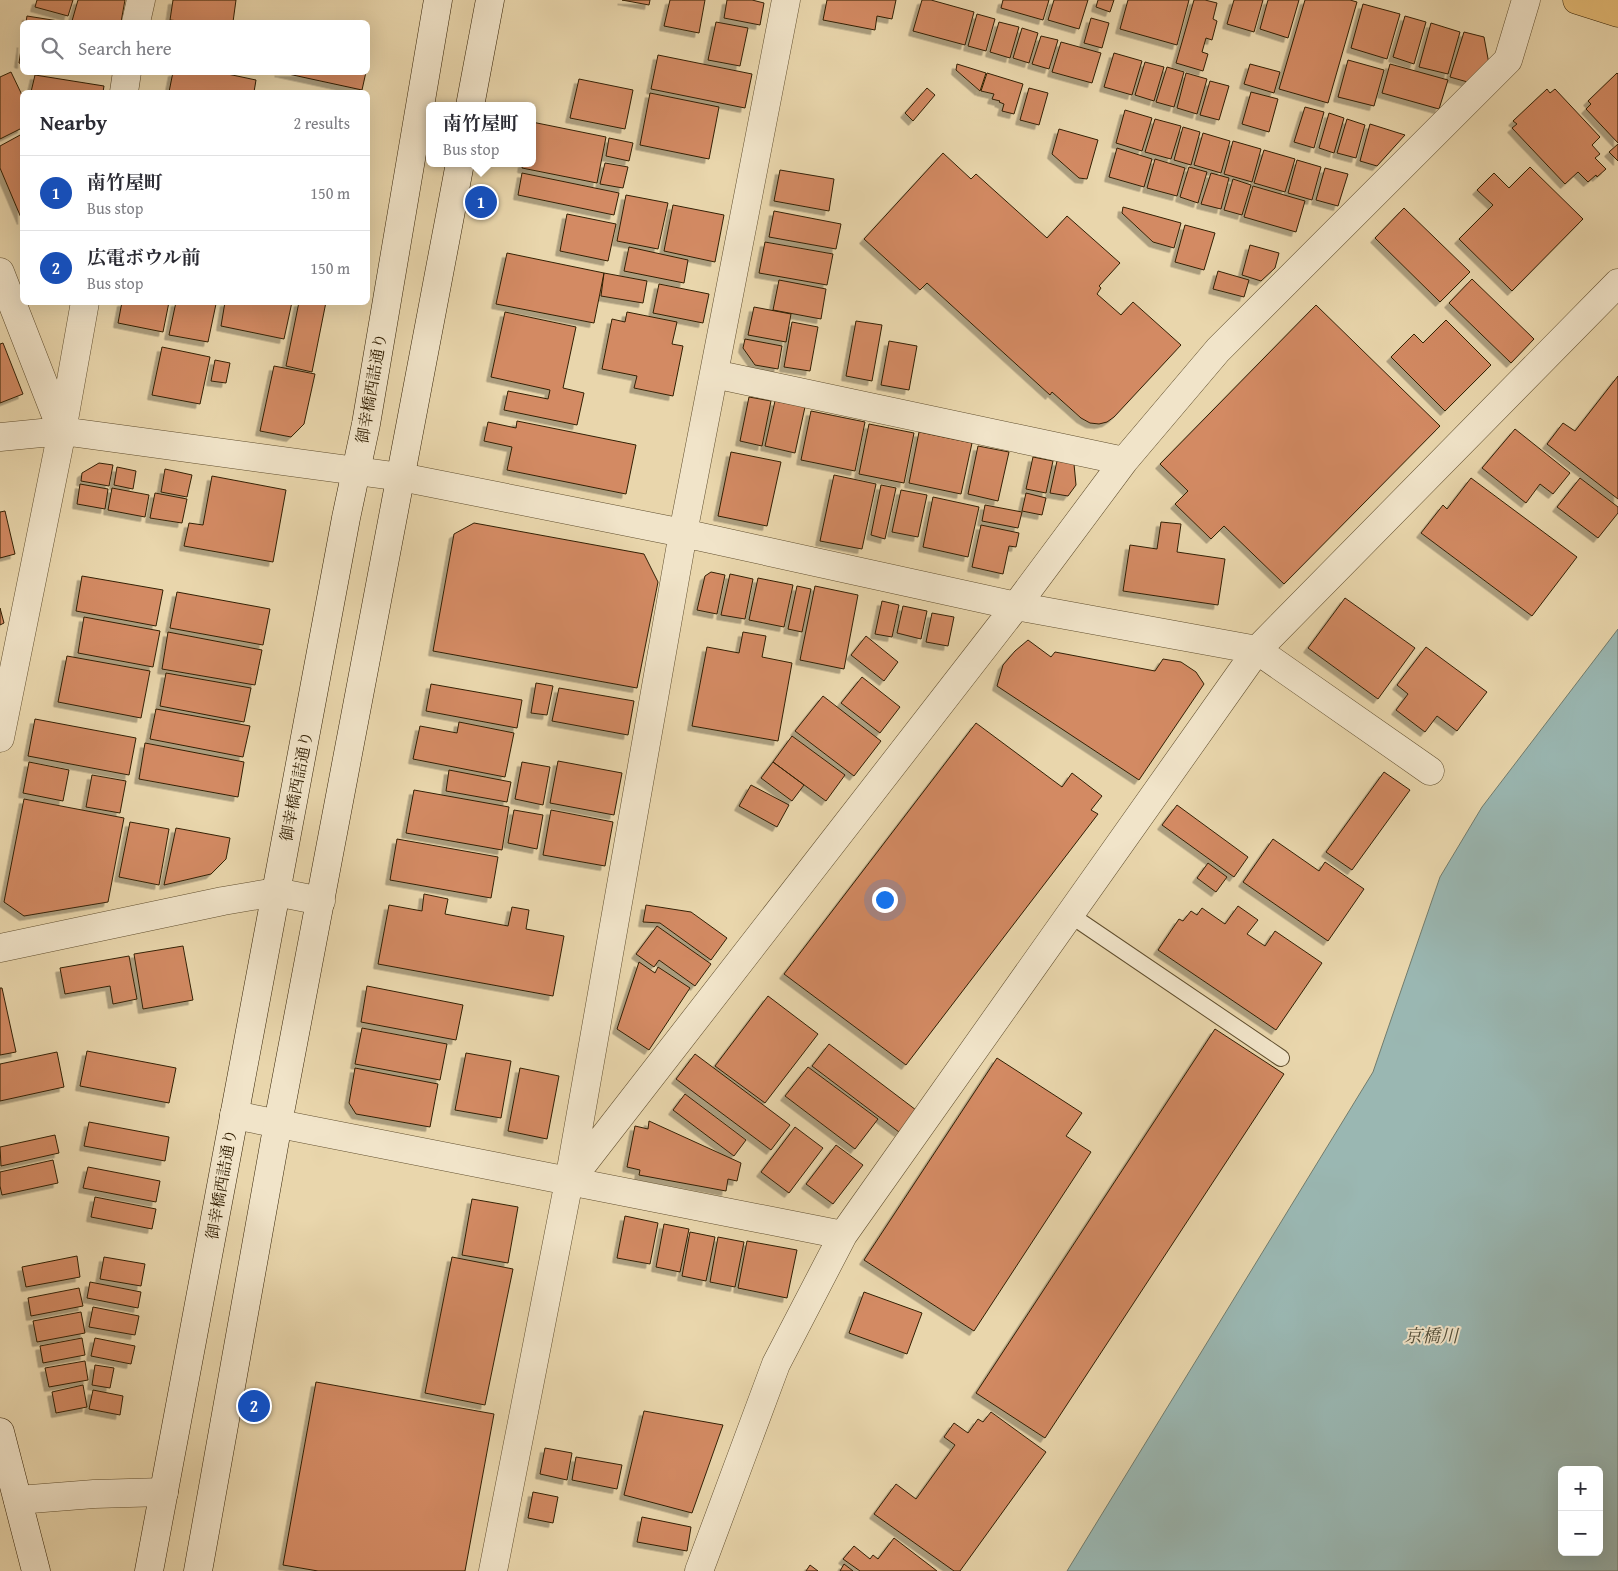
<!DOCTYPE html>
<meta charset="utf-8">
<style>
body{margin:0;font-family:"Gentium Book Plus","Noto Serif JP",serif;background:#f2f2f3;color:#2b2b33}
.controls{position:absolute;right:15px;bottom:15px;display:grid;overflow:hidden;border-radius:8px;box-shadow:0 5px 20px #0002}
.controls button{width:45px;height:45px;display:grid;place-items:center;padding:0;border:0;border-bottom:1px solid #e1e1e2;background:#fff;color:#2b2b33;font:25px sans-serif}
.you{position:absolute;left:884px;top:899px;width:18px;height:18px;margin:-12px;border:4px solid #fff;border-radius:50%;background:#1a73e8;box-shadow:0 0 0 8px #1a73e833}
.badge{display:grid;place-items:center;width:32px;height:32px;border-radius:50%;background:#8f2418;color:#fff;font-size:16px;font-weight:700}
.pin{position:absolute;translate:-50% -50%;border:2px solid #fff;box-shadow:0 1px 5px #0006}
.popup{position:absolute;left:426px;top:102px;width:110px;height:65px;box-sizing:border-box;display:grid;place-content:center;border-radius:8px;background:#fff;filter:drop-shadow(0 1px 4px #0005);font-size:16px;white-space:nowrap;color:#7c7c81}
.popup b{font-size:19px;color:#2b2b33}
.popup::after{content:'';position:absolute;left:50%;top:100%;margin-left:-10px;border:10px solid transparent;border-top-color:#fff}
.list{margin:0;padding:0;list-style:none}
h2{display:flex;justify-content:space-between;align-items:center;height:65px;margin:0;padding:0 20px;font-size:21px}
h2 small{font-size:16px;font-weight:400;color:#7c7c81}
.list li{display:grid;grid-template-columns:32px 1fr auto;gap:15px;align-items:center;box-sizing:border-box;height:75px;padding:0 20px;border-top:1px solid #e1e1e2}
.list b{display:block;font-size:19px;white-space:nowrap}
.list p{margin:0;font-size:16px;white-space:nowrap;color:#7c7c81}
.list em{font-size:16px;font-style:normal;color:#7c7c81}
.icon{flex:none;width:28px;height:28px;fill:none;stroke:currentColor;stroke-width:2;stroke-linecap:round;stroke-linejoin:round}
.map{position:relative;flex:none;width:1618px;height:1571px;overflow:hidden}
.search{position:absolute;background:#fff;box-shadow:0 5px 20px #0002;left:20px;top:20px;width:350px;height:55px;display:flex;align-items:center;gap:12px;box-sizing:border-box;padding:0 18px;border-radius:8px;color:#7c7c81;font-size:19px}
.panel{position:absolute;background:#fff;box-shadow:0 5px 20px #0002;left:20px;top:90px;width:350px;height:215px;border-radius:8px}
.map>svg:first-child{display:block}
.water{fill:#9ab7b2;stroke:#717b6c;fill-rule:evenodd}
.building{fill:#d38a63;stroke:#332004;filter:url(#shadow)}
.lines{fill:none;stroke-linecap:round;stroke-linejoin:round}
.lane-casing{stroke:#604e2e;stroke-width:18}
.street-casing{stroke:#604e2e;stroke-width:29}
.secondary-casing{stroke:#332004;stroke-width:29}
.highway-casing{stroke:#332004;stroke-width:29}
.lane{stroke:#f1e4c9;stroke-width:16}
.street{stroke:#f1e4c9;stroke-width:28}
.secondary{stroke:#f1e4c9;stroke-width:28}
.highway{stroke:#e4bb76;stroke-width:28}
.labels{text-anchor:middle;stroke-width:4;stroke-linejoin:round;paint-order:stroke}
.street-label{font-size:16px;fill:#332004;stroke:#f1e4c9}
.water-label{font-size:18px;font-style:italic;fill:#524d38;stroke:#f1e4c9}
</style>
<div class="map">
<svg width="1618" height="1571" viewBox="0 0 1618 1571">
<defs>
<filter id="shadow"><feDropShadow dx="-4.5" dy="4.5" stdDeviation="0" flood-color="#0004"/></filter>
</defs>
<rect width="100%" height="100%" fill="#e9d6ac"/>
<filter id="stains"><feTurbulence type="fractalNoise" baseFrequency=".004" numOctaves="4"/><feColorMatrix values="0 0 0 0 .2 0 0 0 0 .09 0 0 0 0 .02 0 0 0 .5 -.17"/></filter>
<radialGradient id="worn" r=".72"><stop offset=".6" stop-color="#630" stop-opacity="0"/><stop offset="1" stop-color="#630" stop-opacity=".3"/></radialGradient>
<path class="water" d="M1618,629V1571H1067L1373,1072L1440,877L1482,807ZM1562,1470H1599V1552H1562Z"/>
<path class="building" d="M37,0H73L68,16L35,7Z
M78,0H125L121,22L72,21Z
M173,0H236L233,22H188L170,20Z
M622,0H650L649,5Z
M670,0H705L699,33L664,26Z
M727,0H752L764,3L760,25L724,18Z
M827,0H896L892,19L877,16L875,30L823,20Z
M922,0H931L974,12L965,45L913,31Z
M1003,0H1049L1043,20L1001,8Z
M1054,0H1088L1079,29L1048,20Z
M1098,0H1114L1110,12L1096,7Z
M1128,0H1189L1177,45L1120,29Z
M1194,0H1205L1217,3L1213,19L1217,21L1212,40L1206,38L1202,52L1208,54L1203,71L1176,63Z
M1234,0H1263L1254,32L1227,24Z
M1268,0H1299L1288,38L1260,29Z
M1305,0H1350L1357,2L1328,103L1279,89Z
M1363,4L1400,14L1387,59L1351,48Z
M977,14L995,19L986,51L968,46Z
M27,16L65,22H26Z
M1405,16L1426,22L1414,64L1393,57Z
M1091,18L1109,23L1102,48L1084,43Z
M716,22L748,28L740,66L708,60Z
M999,22L1019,27L1010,58L990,52Z
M1431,23L1460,32L1448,74L1419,67Z
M1022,28L1038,33L1029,63L1013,58Z
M1464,32L1484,37L1489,64L1471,83L1450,77Z
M1041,36L1058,40L1049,69L1032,64Z
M1061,42L1101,53L1092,83L1052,72Z
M22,43V64L19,63Z
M1114,53L1142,61L1132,95L1104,87Z
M658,55L752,74L745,108L651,89Z
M1348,60L1384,70L1374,106L1338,97Z
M1145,62L1164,67L1154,101L1135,95Z
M957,64L986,73L980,91L956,70Z
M1250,64L1280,72L1274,93L1244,84Z
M1390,64L1448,80L1439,109L1382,93Z
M1167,67L1184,72L1174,107L1156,102Z
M11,72L22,95V128L0,139V77Z
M173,72H218L256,80L254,92H169Z
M279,72H366L362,90Z
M987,73L1023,84L1014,114L1002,111L1004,104L999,102L1000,101L992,99L994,94L981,91Z
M1186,73L1207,79L1197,114L1177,108Z
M1617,73L1618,74V143L1586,109L1591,104L1588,101Z
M35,75L104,86L103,92H31Z
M579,79L633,90L625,129L570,118Z
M1210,81L1229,86L1219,120L1200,115Z
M927,88L935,95L913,121L905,113Z
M1029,88L1048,93L1039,125L1020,120Z
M1547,89L1550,93L1555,89L1600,137L1592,145L1600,154L1595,158L1606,169L1597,177L1596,175L1588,182L1578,172L1565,184L1512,128L1517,124L1513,121Z
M1251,92L1278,99L1269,132L1242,124Z
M650,93L719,107L709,159L640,145Z
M1305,107L1324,112L1314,148L1294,142Z
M1125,110L1152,118L1142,151L1116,143Z
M1329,113L1344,118L1334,153L1319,148Z
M1155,119L1181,126L1171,159L1145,152Z
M1347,119L1365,125L1356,158L1337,153Z
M532,122L606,137L597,183L522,168L523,163H532Z
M1370,124L1405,135L1377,166L1360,161Z
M1183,127L1200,132L1191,165L1174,160Z
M1059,129L1098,140L1087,179L1079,178L1052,154Z
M1203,133L1230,141L1221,173L1194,165Z
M22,134V220L0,168V146Z
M609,138L633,143L629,161L606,156Z
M1233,141L1261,149L1252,182L1224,174Z
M1618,144V161L1609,152Z
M1117,148L1152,159L1144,187L1109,177Z
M1264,150L1295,159L1285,192L1254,183Z
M943,153L971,179L976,174L1047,238L1067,216L1120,263L1099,286L1101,288L1097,294L1121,315L1133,302L1181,345L1114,417L1107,422L1099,424L1090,423L1081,418L1052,392L1050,395L927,283L920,290L864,239Z
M1155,159L1185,168L1177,196L1147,188Z
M1297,160L1321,167L1312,200L1288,193Z
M605,163L628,167L623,188L600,184Z
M1189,167L1207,172L1198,203L1180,197Z
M1530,167L1583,219L1512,291L1459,239L1493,205L1477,190L1494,173L1509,188Z
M1325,168L1348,174L1338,206L1316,200Z
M780,170L834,179L829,211L774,201Z
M522,173L619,193L614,215L518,195Z
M1211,173L1229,178L1221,209L1201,204Z
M1233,179L1251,185L1242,215L1224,210Z
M1253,186L1305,201L1296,232L1244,217Z
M626,195L668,203L658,249L617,241Z
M673,205L724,215L715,262L664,251Z
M1123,207L1181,223L1174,248L1153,242L1122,213Z
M1404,208L1470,272L1440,302L1375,238Z
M774,211L841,224L836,249L769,237Z
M567,214L616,224L608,261L560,251Z
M1185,225L1215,233L1204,270L1175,262Z
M765,242L833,254L827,285L759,273Z
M1250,245L1279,253L1275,268L1261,281L1242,275Z
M629,247L688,260L684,283L624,271Z
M507,253L604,273L594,323L496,304Z
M1218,271L1249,280L1244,297L1213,289Z
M604,273L647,281L643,303L601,296Z
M1472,279L1534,339L1511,363L1449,303Z
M779,280L826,289L821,319L773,310Z
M659,284L709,294L703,323L653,313Z
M122,302H169L163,332L118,323Z
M176,302L216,304L208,342L169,335Z
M225,302H292L284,339L221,326Z
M299,302H326L312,372L286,366Z
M1316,305L1440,426L1284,584L1224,526L1211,539L1175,504L1188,491L1160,464Z
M754,307L791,314L786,342L748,335Z
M505,312L576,327L563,388L584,393L577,425L504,410L508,391L548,399L550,390L491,377Z
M627,312L677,322L672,344L683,346L673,396L634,388L637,376L602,369L612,319L625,322Z
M1446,320L1491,365L1445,411L1391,357L1414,334L1423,343Z
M856,321L882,325L872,381L846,376Z
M792,322L818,327L810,371L784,367Z
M745,339L782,346L778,369L755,365L743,348Z
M889,341L917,346L909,390L881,385Z
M3,343L23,394L0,403V344Z
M162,347L210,357L200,404L152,395Z
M215,360L230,363L226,383L211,381Z
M274,366L315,374L304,424L291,437L260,431Z
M1618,376V499L1547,444L1563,423L1575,431Z
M749,397L771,401L762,446L740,441Z
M775,401L805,407L795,453L765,446Z
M811,411L865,422L855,471L801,460Z
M517,421L636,445L626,494L507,470L512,447L484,441L488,422L516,428Z
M869,424L914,433L904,483L859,474Z
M1515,429L1570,473L1553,494L1540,484L1526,503L1482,468Z
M919,432L972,443L961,494L909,483Z
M978,446L1009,452L998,501L968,494Z
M731,452L781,462L767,526L718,516Z
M1033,457L1053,461L1046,493L1026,489Z
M1057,461L1074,464L1076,485L1068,496L1050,493Z
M99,463L113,465L109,486L81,481L82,473Z
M117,467L136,471L133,489L114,485Z
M165,469L192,475L187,497L161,492Z
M834,475L876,484L862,549L820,541Z
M212,476L286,490L273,562L184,546L189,523L203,525Z
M1471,478L1577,557L1532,616L1421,533L1443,505L1447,509Z
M1580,478L1618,507V513L1598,538L1557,507Z
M80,484L108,489L105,509L77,504Z
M881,485L896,488L885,539L871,535Z
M112,488L149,495L145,517L108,510Z
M901,490L927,495L918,537L892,532Z
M155,493L187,499L182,523L150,518Z
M1026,493L1046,498L1042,515L1022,511Z
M933,497L979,507L968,557L923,547Z
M985,505L1022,512L1018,528L982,521Z
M5,511L15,554L0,558V512Z
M1161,522L1181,524L1177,552L1225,559L1218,605L1123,591L1130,545L1157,549Z
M474,523L644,554L658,582L637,688L433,651L454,534Z
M981,525L1019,533L1016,547L1009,546L1003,574L972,567Z
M711,572L725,575L717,614L697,610L705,576Z
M730,574L753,579L745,619L721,615Z
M82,576L163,590L156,626L76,611Z
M758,578L793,585L784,627L749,620Z
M797,586L811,589L802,632L788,629Z
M815,586L858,595L844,669L800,660Z
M177,592L270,609L263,645L170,628Z
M1345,598L1415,648L1378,699L1308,648Z
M882,601L899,605L892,637L875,634Z
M903,606L927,611L921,639L897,633Z
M0,608L4,623L0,625Z
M932,613L954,617L948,646L926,642Z
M84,617L160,631L153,667L78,653Z
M168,632L262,650L255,685L162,669Z
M743,632L766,636L762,657L792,663L778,741L692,726L707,647L739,653Z
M866,636L898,662L884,681L851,655Z
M1028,640L1051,657L1055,652L1155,671L1163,659L1181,662L1196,672L1204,684L1139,780L997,686L1003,665L1015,651Z
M1426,647L1487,692L1457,731L1437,716L1425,732L1396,710L1408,694L1397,685Z
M67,656L150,671L141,718L58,702Z
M166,673L251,688L244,722L160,706Z
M862,677L900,707L880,733L841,703Z
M536,683L553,686L547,715L531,713Z
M431,684L522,700L517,728L426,711Z
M559,688L634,701L628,735L552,721Z
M823,696L881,741L854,776L795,731Z
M156,709L250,726L243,757L150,739Z
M35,719L136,738L129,775L28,756Z
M459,722L514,733L505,777L413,759L420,726L457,733Z
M976,723L1062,787L1072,773L1102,796L1091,810L1098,814L906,1065L784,974Z
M792,736L845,775L826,801L773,762Z
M145,743L244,762L238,797L139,779Z
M558,761L622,773L614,815L550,803Z
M29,762L69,770L63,801L23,793Z
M522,762L550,767L543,805L515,799Z
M773,762L804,785L792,801L761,778Z
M449,770L511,782L507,802L446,791Z
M1384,772L1410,790L1352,870L1326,852Z
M92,775L126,781L120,813L86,807Z
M751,785L789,805L777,827L739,806Z
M414,790L509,807L502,850L406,833Z
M24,799L124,818L108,902L24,916L4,902Z
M1177,805L1248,857L1234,877L1162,825Z
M514,810L543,815L537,849L508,843Z
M551,810L613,822L605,866L543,855Z
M130,822L169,829L159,885L119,877Z
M176,828L230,838L226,859L211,874L164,885Z
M397,839L498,857L491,898L390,880Z
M1273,839L1319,871L1325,862L1364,889L1328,941L1243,882Z
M1208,863L1227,877L1216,892L1197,878Z
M424,894L448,899L445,914L508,926L512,907L529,910L526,929L564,936L553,996L378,964L389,905L422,911Z
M646,905L691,912L727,938L711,960L660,923L643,922Z
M1238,906L1258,920L1247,934L1265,946L1275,931L1322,963L1276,1030L1158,950L1179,919L1183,921L1191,911L1197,915L1202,908L1225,924Z
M657,926L711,964L695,986L659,960L654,967L636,954Z
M183,946L193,1000L143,1009L134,954Z
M129,956L137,999L113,1004L110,986L65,994L60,968Z
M639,962L655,973L658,967L690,988L649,1050L617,1029Z
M367,986L463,1005L456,1040L361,1022Z
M0,988H2L16,1052L0,1055Z
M768,996L818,1034L765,1103L715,1066Z
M362,1028L447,1044L440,1080L355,1064Z
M1215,1029L1284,1074L1045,1438L976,1393Z
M829,1044L916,1110L899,1132L812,1066Z
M87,1051L176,1068L169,1103L80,1086Z
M57,1052L64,1087L0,1101V1064Z
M466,1053L511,1061L501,1118L455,1110Z
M695,1054L790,1125L771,1150L676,1079Z
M997,1058L1082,1113L1066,1136L1091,1152L974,1331L864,1260Z
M808,1067L878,1119L855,1149L785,1096Z
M355,1068L438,1084L430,1127L356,1114L349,1103Z
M520,1068L559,1076L547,1139L508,1131Z
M685,1094L746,1140L734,1156L673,1110Z
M649,1121L741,1163L737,1181L728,1179L726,1191L639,1175L640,1170L627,1167L635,1126L648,1129Z
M89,1122L169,1137L165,1161L84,1146Z
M795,1127L823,1148L789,1193L761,1172Z
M55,1135L59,1153L1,1166L0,1147Z
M836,1145L863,1165L833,1204L806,1184Z
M53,1160L58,1183L2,1195L0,1186V1172Z
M88,1167L160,1181L156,1202L83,1188Z
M95,1197L156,1209L152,1229L91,1217Z
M472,1199L518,1207L508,1263L462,1255Z
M625,1216L658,1223L650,1264L617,1258Z
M664,1224L689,1229L680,1272L656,1267Z
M690,1232L715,1237L706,1281L682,1276Z
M718,1237L744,1242L735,1287L710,1282Z
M747,1241L797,1250L787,1298L738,1288Z
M77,1256L80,1277L26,1287L22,1267Z
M104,1257L145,1264L141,1286L100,1279Z
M452,1257L513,1269L485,1405L425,1393Z
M90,1282L141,1292L138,1308L87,1298Z
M79,1288L83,1306L31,1316L28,1298Z
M864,1292L922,1313L907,1354L849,1333Z
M93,1307L139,1316L135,1335L89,1327Z
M81,1312L85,1333L37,1342L33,1321Z
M82,1338L85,1355L43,1363L40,1346Z
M95,1338L135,1346L131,1364L91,1356Z
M85,1361L88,1380L49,1387L45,1368Z
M95,1365L114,1368L110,1388L92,1385Z
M316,1382L494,1414L465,1571H318L283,1565Z
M83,1385L87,1407L56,1413L52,1392Z
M93,1390L123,1396L120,1415L89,1409Z
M644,1411L723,1425L692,1513L624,1495Z
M991,1412L1046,1452L960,1571H954L874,1514L896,1484L916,1499L955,1445L944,1437L954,1423L968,1433L978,1419L983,1422Z
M545,1448L572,1453L567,1480L540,1474Z
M576,1457L622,1465L617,1489L572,1480Z
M533,1492L558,1497L553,1523L528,1518Z
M642,1517L691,1527L687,1551L637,1542Z
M894,1538L937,1571H860L843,1559L854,1546L870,1559L873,1555L878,1559Z
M844,1564L853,1571H840Z
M810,1565L818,1571H806Z"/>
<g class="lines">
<defs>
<path id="lane" d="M1069,914L1281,1058"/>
<path id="street" d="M136,22L141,0
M124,92L127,72
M0,272L62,431L0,738
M714,374L1124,461
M62,431L85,302
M0,437L62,431L401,477L683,533L1016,606L1257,650L1430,771
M0,948L223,901L276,892L321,901
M234,1115L843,1235
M572,1178L1016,606L1124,461L1218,350L1508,60L1526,0
M18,1500L94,1494L164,1492
M493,1571L569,1181L683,533L786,0
M699,1571L776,1364L843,1235L1257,650L1618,283"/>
<path id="secondary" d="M470,106L490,0
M0,1432L36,1571
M149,1571L346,518L366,424L438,0
M198,1571L278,1123L460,163"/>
<path id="highway" d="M1577,0L1618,13"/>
</defs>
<use href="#lane" class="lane-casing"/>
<use href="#street" class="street-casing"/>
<use href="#secondary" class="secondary-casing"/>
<use href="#highway" class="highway-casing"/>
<use href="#lane" class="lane"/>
<use href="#street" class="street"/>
<use href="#secondary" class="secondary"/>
<use href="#highway" class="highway"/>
</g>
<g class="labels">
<g class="street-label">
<text transform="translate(371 388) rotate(-80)" y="6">御幸橋西詰通り</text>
<text transform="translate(296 786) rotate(-79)" y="6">御幸橋西詰通り</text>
<text transform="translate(221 1184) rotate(-80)" y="6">御幸橋西詰通り</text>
</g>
<g class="water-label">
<text x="1431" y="1342">京橋川</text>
</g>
</g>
<rect width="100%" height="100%" filter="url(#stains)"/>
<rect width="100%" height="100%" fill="url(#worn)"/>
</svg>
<div class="controls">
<button>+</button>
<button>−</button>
</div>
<div class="you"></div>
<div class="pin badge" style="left:481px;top:202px;background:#1a4fb4">1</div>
<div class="popup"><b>南竹屋町</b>Bus stop</div>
<div class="pin badge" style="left:254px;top:1406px;background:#1a4fb4">2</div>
<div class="search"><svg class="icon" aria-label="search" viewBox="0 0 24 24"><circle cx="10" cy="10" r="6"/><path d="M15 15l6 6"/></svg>Search here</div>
<section class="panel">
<h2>Nearby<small>2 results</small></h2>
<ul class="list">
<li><span class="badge" style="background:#1a4fb4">1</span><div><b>南竹屋町</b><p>Bus stop</p></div><em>150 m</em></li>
<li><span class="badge" style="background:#1a4fb4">2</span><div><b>広電ボウル前</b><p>Bus stop</p></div><em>150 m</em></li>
</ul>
</section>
</div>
